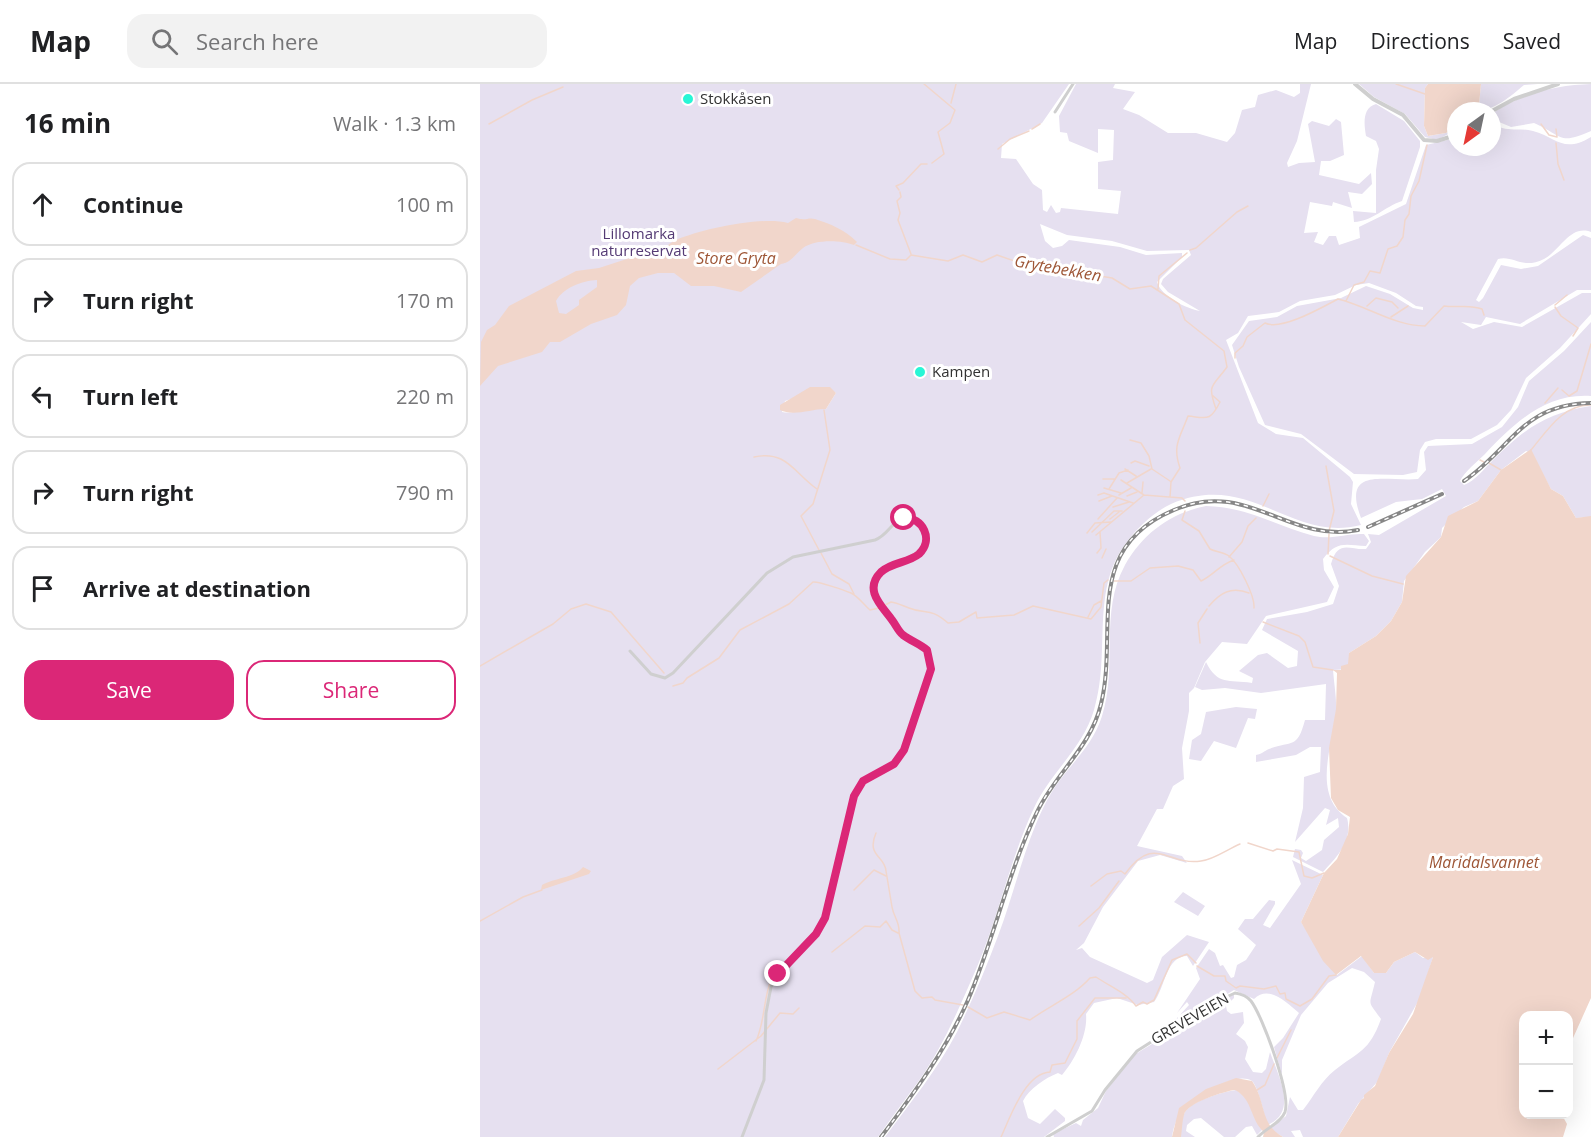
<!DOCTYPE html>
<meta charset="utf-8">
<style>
body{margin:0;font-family:"Open Sans",sans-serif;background:#f2f2f2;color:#202124}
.controls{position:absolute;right:18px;bottom:18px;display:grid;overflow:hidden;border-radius:12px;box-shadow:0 6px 24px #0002}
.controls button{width:54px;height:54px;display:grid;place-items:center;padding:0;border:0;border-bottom:2px solid #e0e0e0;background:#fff;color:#202124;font:30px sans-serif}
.compass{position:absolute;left:967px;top:18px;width:54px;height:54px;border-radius:50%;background:#fff;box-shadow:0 6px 24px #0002;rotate:213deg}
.stop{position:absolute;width:18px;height:18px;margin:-14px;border:4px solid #db2777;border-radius:50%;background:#fff}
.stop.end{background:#db2777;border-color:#fff;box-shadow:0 2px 6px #0008}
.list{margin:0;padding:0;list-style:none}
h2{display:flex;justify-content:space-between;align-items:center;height:78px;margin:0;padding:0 24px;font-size:26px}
h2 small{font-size:20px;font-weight:400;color:#757577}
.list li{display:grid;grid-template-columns:39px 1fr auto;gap:18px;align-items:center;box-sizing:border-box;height:84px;margin:0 12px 12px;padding:0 12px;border:2px solid #e0e0e0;border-radius:18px}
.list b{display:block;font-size:22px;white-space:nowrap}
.list em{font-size:20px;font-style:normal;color:#757577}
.actions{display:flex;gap:12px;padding:18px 24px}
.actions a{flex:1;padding:14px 0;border:2px solid #db2777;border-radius:18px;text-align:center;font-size:21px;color:#db2777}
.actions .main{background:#db2777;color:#fff}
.icon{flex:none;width:33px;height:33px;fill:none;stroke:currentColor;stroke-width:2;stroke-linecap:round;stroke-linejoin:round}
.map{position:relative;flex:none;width:1111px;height:1053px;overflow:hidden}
header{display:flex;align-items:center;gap:36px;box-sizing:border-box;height:84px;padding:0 30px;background:#fff;border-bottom:2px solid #e0e0e0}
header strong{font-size:28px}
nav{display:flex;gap:33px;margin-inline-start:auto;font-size:21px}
.search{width:420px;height:54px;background:#f2f2f2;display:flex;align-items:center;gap:15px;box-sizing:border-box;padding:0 21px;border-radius:18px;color:#757577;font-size:22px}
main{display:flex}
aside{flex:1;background:#fff}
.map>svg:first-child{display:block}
.green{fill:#e6e0f0;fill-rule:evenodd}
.water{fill:#f1d6cb;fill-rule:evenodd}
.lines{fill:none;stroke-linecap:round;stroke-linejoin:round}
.stream{stroke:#f1d6cb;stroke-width:1.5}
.minor{stroke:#cfcfcf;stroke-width:3}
.tertiary{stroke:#cfcfcf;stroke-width:4}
.rail-casing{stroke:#878787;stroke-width:4}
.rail{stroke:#fff;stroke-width:1.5;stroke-dasharray:4.5;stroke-linecap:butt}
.route{stroke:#db2777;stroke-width:8}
.poi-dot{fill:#28f6d6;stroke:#fff;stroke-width:2}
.labels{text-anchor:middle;stroke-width:6;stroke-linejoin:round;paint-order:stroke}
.poi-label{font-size:15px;fill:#323232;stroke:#fff;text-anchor:start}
.park-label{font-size:15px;fill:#543a74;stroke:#fff}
.street-label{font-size:15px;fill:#323232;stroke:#fff}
.water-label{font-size:16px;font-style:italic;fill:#9e5636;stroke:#fff}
</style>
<header>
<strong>Map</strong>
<div class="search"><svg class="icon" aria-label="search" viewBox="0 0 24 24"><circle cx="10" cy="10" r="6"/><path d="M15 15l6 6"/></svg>Search here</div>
<nav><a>Map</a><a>Directions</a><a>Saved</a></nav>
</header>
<main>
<aside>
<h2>16 min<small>Walk · 1.3 km</small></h2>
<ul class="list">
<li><svg class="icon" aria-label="ahead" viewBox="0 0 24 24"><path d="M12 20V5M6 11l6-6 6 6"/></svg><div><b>Continue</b></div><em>100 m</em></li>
<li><svg class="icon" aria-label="right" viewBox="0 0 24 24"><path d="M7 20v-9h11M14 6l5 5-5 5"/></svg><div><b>Turn right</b></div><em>170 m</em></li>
<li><svg class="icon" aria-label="left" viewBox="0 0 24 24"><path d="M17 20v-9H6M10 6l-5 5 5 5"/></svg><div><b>Turn left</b></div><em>220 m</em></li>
<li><svg class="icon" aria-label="right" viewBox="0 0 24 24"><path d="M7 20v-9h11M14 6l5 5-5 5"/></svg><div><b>Turn right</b></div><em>790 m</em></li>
<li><svg class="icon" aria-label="arrive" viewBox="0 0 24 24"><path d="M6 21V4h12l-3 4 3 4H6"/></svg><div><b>Arrive at destination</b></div></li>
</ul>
<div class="actions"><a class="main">Save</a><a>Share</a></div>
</aside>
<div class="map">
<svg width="1111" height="1053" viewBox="0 0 1111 1053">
<rect width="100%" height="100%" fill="#fff"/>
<path class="green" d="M0,0H589L562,39L522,60L521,74L536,75L553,100L562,106L563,126L567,128L571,121L576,129L580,128L581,124L638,130L641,107L618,105V78L633,76L634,46L618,45V69L589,57L587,49L580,48L579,32L596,0H635L633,4L655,8L643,25L659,31L688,49H716L747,58L755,49L762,26L775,23L778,11L796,6L814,13L820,9V0H831L817,57L807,79L808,83L819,79L835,78L828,40L832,37L849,42L856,35L861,38L864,71L850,77H841L839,91L879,100L891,89L892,100L882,110L868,108L872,124L853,118L852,122L830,118L824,149L838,148L834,158L843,161L849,152H856L859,161L880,154L879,143L926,120L946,61L976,54V63H1012V40C1029,49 1037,43 1053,47C1076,53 1083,70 1111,53V148C1090,140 1080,167 1064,175C1042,186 1034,171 1018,175L996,216L999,218L1003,214L1021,181L1041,185L1058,182L1103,151L1111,154V206H1097L1040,240L1006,233L1001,241L981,238L993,245L1014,238L1042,243L1102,209H1111V230L1080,264L1046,294L1031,326L1017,341L991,355H956L945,358L940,366L937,388L923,391L874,390L821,350L785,341L759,283L752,261L769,237L797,233L817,222L861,214L886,202L910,210L933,224L943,226V223L936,222L916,209L889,199L876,201L855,211L820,217L799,228L768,232L758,249L746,256L778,339L796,350L823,354L870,393L873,398L871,420L881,441C810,459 771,386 691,420C678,426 665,437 655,448C606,500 633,564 614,626C603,664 570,689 554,724C530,775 519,831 497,883C480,922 463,963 438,998C425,1016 411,1034 398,1053H0ZM560,140L587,151L632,157L667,167L709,166L711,171L683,195L681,200L688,208L720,227C707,225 681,212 677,198L702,173V169L666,171L640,163L589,156L582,162L573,164L565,157ZM347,303L356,309L346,325C333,321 317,331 302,328L305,317Z
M879,0H948L945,4L944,42L948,52L966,49L976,42V46L957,56L945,53L925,30L894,13Z
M1001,0H1058L1044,1C1031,12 1014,27 995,27L999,21Z
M1111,0V47C1078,62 1082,51 1054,39L1031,43L1012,35L1013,29C1041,9 1078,1 1111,0Z
M896,20L924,37L940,57V63L922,117C904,123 893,137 874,138L873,127L896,129V86L899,65L896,57L886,52C884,40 882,24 896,20Z
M1111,238V312C1066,309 1034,339 1005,370C997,378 985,387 980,397L984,401C996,396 1003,386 1012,377C1044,345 1066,329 1111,322V433L1096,434L1083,412L1071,405L1051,369L1046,367L1021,386L998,417L984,423L962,444L961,453L945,468L924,497L922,518L911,537L896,552L869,569L870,585L853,586C854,600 857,616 856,629C852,663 832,711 867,734C873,756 858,772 843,788L813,773L815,765L821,766L823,769L821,774L826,777L842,766L844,756L859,743L858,734L846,741L850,726L845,724L815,758L823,724L824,693L840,688L841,663H830L816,671L776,678V671C782,670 784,667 789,665C812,656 817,666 825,636H845L846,600L781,609L745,604L722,606L715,603L726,578C738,602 748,595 772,599L773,594L759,587L778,571L787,569L808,584L817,582L818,567L782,546L787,535L827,528L853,520L859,502L851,480C858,455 869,466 886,465L891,458L888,450L899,451L966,412L962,405L942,415L916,418L881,434C861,381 906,398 938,395L946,386L944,368L948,362L992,360L1022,343L1038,323L1049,297L1084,267Z
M726,422C769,423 795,442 834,452C852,456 867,449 884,450L889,457L886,462C866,461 857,456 843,475L844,486L854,503L847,518L786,532L767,560L742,558L725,578L714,604L709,609V627L702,664L704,695L693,702L683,725H677L657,762L702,772L707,779L680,771L658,777L623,823L604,859L596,866L602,864L610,873L667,899L673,896L682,873L707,851L729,858L713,882L707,872C686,872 685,904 674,918L658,921L637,914L614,919L606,930C608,950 595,976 582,991L578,989C565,994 549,1005 543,1017L548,1034L560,1040L575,1025L585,1034V1037L564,1053H405C430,1019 458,985 477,948C492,917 506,884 518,852C532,815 541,776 556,740C562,725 570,709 580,696C596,675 614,658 622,632C638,582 619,528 645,481C663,449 691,429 726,422Z
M756,623L777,625L775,635L768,634L756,664L734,657L721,677L709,675L712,656L721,650L726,628Z
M812,776L843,791L821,838L857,891L882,872L894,889H906L914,878L935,868L943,874L953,873L940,914L909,969L898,997L878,1020L858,1053H823L820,1046L811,1047L815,1053H803L790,1045L806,1032L810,1013L818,1026H823C834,1012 841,997 855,986C879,967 889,968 901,935C887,915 889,924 895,898L884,888L872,884L848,899L821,931L802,976V991L794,963L803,954L819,929C807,919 789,900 774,915L754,906L686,947L688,938L697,934L709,921L707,918L697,929L720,895L716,884L729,865L735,869L740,882L743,881L751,894L754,893L757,881L766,876L776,861L758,845L765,835H773L789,816L795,817V820L783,841L790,844L821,800Z
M703,808L725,822L718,832L694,818Z
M754,910V914L746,922L747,927L751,930L763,928L764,939L756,950L765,957L768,963L765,975L773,988L782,989L786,985L790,968C798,991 819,1029 787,1041C785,1033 778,1002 772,997C763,991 748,997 740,1001C715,1012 696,1024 692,1053H574L573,1050L596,1039L601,1042L603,1036L618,1024L626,1007L654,971Z
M756,1006C769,1013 776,1032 782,1046L777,1051L772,1042L766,1043L755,1053H744L721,1034L714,1035L707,1041L706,1047L715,1053H701C701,1047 701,1035 704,1030C709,1017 743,1008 756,1006Z"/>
<path class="water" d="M948,0H1001L999,21L995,27H976V42L966,49L948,52L944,42L945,4Z
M316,134C326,137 328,133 335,135C351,140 365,146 377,158L374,161C361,156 335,155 323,164C315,170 311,179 301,180L261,208L234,202H211L194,189H178L159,194L150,202L146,221L137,231L111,240L80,258H70L62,268L18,282L0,302L1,258L7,246L15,241L29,222L96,187L119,184L159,171L165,175C178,172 184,162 196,156C222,145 282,132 308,139ZM117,196V203L99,216V221L86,230L79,229L76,217C84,203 102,197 117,196Z
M330,303H350L356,309L346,325C334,324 314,333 300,326V321Z
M1051,365L1071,405L1083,412L1096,434L1111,432V914L1089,963L1088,932H1044V1030L1082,1031L1087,1040L1083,1053H858L881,1016L884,1014V1011L895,1002L909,969L933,930L953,873L948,876L935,868L914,878L906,889H894L881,872L856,891L843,877L821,838L844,789L857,775L868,750L870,733L858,726L851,714L849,664L856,625L857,589L853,586H861V582L868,580L869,569L896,552L911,537L922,518L926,492L961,453L968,432L998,417L1021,386Z
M103,783L111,787L109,790L61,806L62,801C74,794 94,794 103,783Z
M756,994L772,997C787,1019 779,1039 803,1053H783L784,1048C770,1036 773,1015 755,1006C745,1007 706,1019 704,1031C702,1038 702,1047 701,1053H692L699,1024L726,1005Z"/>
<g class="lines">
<path class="stream" d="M444,0L475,26L470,39L458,48L464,70L452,79
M916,0L945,10
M471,19L476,0
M9,40L52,16L83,3
M1061,40L1069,51L1077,53L1076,45
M552,45L560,40
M1076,59L1078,80L1084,96
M518,65L530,55L549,47
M419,106L416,102L423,99L441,80H447
M420,108L421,113L417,117L420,129L418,136L431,170
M376,161L410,175L426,176L431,171L468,177L483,171L502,178L517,171L546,181L585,182L602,189L632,194L650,205L671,202L699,220L705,236L744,267L747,283C732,304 727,299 736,325
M710,166L716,164L757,128L768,122
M678,205L679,192L707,169
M866,217L874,201L884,198L890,187L900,189L908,165L917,162L923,153L925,136L929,130L931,112L939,97L947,61
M1075,221L1087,211
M887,222L896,214L912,218L918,224
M1075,223L1081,232L1098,244L1093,252
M911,233L928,222
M755,274V269L763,262L767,253L785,239C801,247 841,224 858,215C887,222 915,242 945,242L964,222C979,224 989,220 1002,225L1004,231
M1082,306L1089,312L1097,307L1111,260
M1065,319L1078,304
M650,356L661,359L669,372L672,385L690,397
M1051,366C1067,347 1083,320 1111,321
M274,373C307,366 314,389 337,405
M1000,376L1004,378
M651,379L655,377L669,382
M1009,379L1021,386
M846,382L854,427L849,447
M645,385L656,392
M623,395H634
M641,396L664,411L689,413
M647,399L671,385
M624,404L641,409
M629,405L639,389L648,386
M662,409L663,398
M618,411L624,409L653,419
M639,411L651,404
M647,412L657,408
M619,417L632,412
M705,417L702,414L690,413L691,398L700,384C692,361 700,354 708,332C727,334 730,338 740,318L732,311
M783,422L789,410
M633,423L649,418
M705,427L702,436L719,447L730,465C736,468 743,468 749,472C759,480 775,512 774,524
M618,435L637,414
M630,435L639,428
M612,448L634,427H642
M607,449L615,439L631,438
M616,451L664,411
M339,466L321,432L333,420L350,366L344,326
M341,469L352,490L369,500L374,510
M617,469L621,464L620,448
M848,470L849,450
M850,472L892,492L923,500
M749,473L762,458L768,442L776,434
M622,474L626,465
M634,497H651L670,484L698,482L713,486L721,497C734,491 739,481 754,476
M403,522L411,518C418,519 423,522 429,524C446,531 450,523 468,539L479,538L496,528L497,534L534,531L553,522L611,535L621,523L624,499L628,496
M729,522C740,509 751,502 769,509
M608,533L614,521L621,517
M783,538L819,552L825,558L833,583L853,586
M720,559L718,539L727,525
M0,582L73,540L91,525L106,520L131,528L184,589
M193,602L203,599L207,594L239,574L260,546L309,520L333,498C338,497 366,507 371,509C379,513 384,521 390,526L399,524
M396,749C386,772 405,772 406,787C408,799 410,811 412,823C414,834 420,838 419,849L435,907L442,914L452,913L455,916L483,921
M768,759L793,767L797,765L819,768L824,792L832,794L844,789
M611,802L627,790L641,787L645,790C675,749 686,782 721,777C733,776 748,765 760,760
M374,806L394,786L406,792
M0,837L43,813L62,806
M599,842L619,824L639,797
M352,868L385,842L400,843L406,837L412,846L418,849
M717,882L734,892H745L746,897L756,904L760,902L784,905L796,902L800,910L805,909L806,915L820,922L832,915L849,892L856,891
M293,894L298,887
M488,923L507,934L524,928L550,936C569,922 594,912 610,894L616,893C629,902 647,909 656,922L663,918L667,920L674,916L692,876L707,870L716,879
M276,957C285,938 283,916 291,896
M797,974L811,946
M238,985L281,952L300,929L313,930L319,924
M777,1006L785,1001L794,980
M521,1053C530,1034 545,989 570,988L572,981L585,979L597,955V937L615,914H646"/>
<path class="minor" d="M575,28L593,0
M150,567L171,590L185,594L193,589L287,489L313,473L395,456C412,450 415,425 437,437C476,479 386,469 395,514L423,551L447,566L451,585L424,666L414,680L383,697L374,712L345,834L336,850L298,890L291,903L286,929L284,996L262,1053
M567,1053L612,1027L625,1006L657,967L729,921L755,909C762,910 767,912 771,917C783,933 811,1010 805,1028C801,1039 786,1044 778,1053"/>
<path class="tertiary" d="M875,0L893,15L923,31L944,56L957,57L976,51
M1012,27L1034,15L1078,0"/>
<defs>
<path id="rail" d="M984,397C1032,364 1042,320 1111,319
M888,443L962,410
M401,1053C434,1009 466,966 488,916C514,855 528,788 557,728C575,690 611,663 621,620C639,547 601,465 694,426C767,394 808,460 878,446"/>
</defs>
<use href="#rail" class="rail-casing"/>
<use href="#rail" class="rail"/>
</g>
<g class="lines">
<path class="route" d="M298,890L336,850L345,834L374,712L383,697L414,680L424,666L451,585L447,566C440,560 431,557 423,551C418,547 416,541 412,536C402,522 383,506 401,488C412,478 428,479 439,470C454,456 443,433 424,434"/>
</g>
<g class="poi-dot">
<circle cx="208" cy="15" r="6"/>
<circle cx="440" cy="288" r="6"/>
</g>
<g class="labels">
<g class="poi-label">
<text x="220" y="20">Stokkåsen</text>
<text x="452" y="293">Kampen</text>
</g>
<g class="park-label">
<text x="159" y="155">Lillomarka<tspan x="159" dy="17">naturreservat</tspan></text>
</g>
<g class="street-label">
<text transform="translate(710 935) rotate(-30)" y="5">GREVEVEIEN</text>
</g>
<g class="water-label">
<text x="256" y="180">Store Gryta</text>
<text transform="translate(578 184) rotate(10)" y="6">Grytebekken</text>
<text x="1004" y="784">Maridalsvannet</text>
</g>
</g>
</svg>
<div class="controls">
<button>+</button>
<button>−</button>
</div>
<svg class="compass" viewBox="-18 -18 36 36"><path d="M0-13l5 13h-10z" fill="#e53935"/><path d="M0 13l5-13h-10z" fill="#757577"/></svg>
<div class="stop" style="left:424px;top:434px"></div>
<div class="stop end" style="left:298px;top:890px"></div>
</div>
</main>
